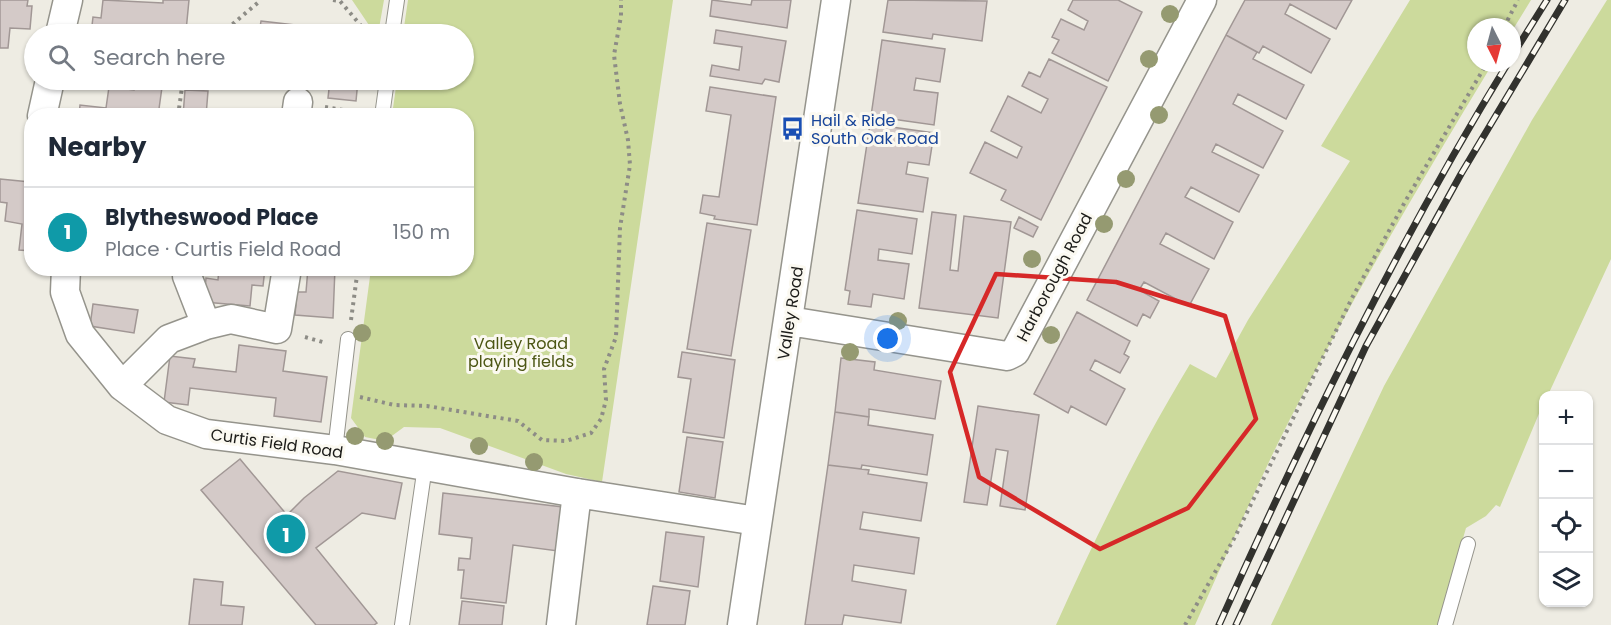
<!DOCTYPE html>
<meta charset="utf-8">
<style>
body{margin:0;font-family:Poppins,sans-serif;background:#f6f6f7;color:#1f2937}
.controls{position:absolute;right:18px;bottom:18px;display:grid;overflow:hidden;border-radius:12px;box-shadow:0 2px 4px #0004}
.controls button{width:54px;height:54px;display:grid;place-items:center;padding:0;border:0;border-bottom:2px solid #e0e1e3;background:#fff;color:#1f2937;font:30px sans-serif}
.compass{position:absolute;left:1467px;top:18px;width:54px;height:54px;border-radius:50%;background:#fff;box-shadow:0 2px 4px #0004;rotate:174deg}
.you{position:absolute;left:888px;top:339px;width:21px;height:21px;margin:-15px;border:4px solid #fff;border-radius:50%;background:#1a73e8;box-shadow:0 0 0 9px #1a73e833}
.badge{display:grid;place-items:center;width:39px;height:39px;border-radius:50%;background:#5847bf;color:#fff;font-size:20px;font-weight:700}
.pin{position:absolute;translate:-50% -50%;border:3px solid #fff;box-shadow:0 2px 6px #0006}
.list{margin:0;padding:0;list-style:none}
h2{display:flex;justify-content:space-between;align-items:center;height:78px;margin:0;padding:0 24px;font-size:26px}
h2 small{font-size:20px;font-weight:400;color:#747a83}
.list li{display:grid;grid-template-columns:39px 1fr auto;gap:18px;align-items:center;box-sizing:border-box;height:90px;padding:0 24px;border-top:2px solid #e0e1e3}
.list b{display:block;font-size:22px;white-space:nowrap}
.list p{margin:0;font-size:20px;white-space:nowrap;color:#747a83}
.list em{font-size:20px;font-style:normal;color:#747a83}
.icon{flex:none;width:33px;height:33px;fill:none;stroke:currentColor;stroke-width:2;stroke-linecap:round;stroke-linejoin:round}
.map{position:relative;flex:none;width:1611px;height:625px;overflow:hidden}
.search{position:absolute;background:#fff;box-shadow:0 2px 4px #0004;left:24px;top:24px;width:450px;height:66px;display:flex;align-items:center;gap:15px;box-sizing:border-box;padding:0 21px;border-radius:33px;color:#747a83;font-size:22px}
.panel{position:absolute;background:#fff;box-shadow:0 2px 4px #0004;left:24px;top:108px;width:450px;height:168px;border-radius:24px}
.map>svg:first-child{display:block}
.green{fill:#ccda9c}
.building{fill:#d4cac8;stroke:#a19795;stroke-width:1.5}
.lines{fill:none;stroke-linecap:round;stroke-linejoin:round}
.lane-casing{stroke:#95948c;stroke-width:16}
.street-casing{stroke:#95948c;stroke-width:31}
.path{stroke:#8d8c86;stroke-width:4;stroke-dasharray:3 4.5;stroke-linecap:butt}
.lane{stroke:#fff;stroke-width:14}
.street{stroke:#fff;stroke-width:28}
.rail-casing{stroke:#32322e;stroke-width:7}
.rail{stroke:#fbf9f1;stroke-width:4.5;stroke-dasharray:14;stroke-linecap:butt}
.tree{fill:#959a71}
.marked{fill:none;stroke:#d62828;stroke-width:4.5;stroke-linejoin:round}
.labels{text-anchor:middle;stroke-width:6;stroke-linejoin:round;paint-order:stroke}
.transit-label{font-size:16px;fill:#164399;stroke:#fbf9f1;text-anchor:start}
.street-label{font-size:16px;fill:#1b1b18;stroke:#fbf9f1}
.park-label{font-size:16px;fill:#4c5614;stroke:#fbf9f1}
</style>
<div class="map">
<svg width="1611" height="625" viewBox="0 0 1611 625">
<rect width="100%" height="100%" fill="#eeece3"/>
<path class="green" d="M352,0H384L378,34H375Z
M408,0H673L602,482L566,474L440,428L404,427L385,441L365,437L351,418L371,269L466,268V116L392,115L397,80H464V34H403Z
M1410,0H1531L1512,31V27H1476V63H1493C1422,180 1353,297 1290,419C1256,486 1226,556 1195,625H1056C1096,536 1139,448 1190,364L1216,378L1248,320L1350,161L1321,146Z
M1607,0H1611V259L1548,395L1544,396L1543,404L1500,507L1496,505L1486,516L1466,528L1438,625H1271L1384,386L1532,120Z"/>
<path class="building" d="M0,0H28L27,6H32L30,29L10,28L8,48H0Z
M103,0L163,3V0H189L186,31L123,25L122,34H91L93,17L101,18Z
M712,0L751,5L752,0H791L787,28L710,16Z
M888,0L987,1L982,41L933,34L932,39L883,32Z
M1073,0H1118L1142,12L1108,81L1052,53L1059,40L1052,37L1061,19L1084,30L1088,21L1068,10Z
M1245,0H1352L1336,29L1290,4L1285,14L1330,39L1311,73L1263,46L1259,53L1226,35Z
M261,21L338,30V34H259Z
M716,30L786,41L779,82L765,79L762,84L710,76L712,65L739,70L742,47L714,43Z
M1226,35L1257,52L1253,59L1304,85L1286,119L1238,94L1233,104L1283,131L1263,168L1216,144L1212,152L1259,175L1239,212L1191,187L1185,197L1233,222L1214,259L1166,233L1160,244L1209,269L1189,306L1144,282L1139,290L1159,301L1150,318L1143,314L1137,326L1087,300Z
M882,40L945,49L940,82L916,78L914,90L938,93L934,125L871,116Z
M1049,59L1107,87L1041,220L1001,200L1006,190L970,173L985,142L1017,158L1022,147L991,131L1008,96L1041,113L1048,99L1022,86L1029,72L1040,77Z
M135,80H163L158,116H79L80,105L106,108L109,87L134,90Z
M233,80H262L261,87L232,84Z
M330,80H358L356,101L328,98Z
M710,87L776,97L757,225L714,219L715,216L700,213L703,195L719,197L731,115L706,111Z
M185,90L208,91L206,116H183Z
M870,124L934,133L929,165L908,162L906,174L928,178L923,212L858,203Z
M0,179L30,182L28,206H32V251L19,250L22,224L5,221L7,203L0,202Z
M857,210L917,219L912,254L879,249L878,260L909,264L904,299L873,294L871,307L848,304L850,291L845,290Z
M932,212L956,215L950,270L958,271L964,216L1011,222L998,318L919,308Z
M1019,217L1038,227L1033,237L1014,228Z
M707,223L751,230L731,356L687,349Z
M219,268H265L263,286L252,285L250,306L204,302L206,278L218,280Z
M308,268H335L333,318L295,315L297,292H306Z
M93,304L138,310L134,333L90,326Z
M1077,312L1130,341L1124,354L1129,357L1120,373L1095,360L1090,370L1125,389L1106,425L1071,406L1068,413L1034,394Z
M239,345L286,351L283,371L327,377L321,422L274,416L276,398L190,388L188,405L164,402L170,356L195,359L193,367L236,372Z
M682,352L735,360L724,438L683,432L691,379L678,377Z
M841,358L875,362L874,370L941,381L935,419L869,409V417L835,412Z
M978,406L1039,415L1025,510L1000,506L1008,451L996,449L987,505L964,502Z
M835,412L869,417L868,425L933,435L927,475L862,465L861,469L828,465Z
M687,437L723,442L715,498L679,492Z
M240,459L287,515L304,498L338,471L402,483L395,519L362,513L316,548L377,623L374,625H316L201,490Z
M828,465L869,470L868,474L927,483L921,521L863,512L860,529L919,538L914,574L854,565L852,581L906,590L901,623L844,615L842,625H805Z
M443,493L563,507L558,551L513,545L506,603L461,598L464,570H458L459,558L470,559L472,538L439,534Z
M666,532L704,537L698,587L660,581Z
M194,579L223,582L221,605L244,607L242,625H189Z
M653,586L690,591L685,625H647Z
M462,601L504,606L502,625H459Z"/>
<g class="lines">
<defs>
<path id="lane" d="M392,34L397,0
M382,116L387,80
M335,450L348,339
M402,625L425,466
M1445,625L1468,544"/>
<path id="street" d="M60,34L68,0
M42,116L50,80
M296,116L298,102
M66,268L65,292L80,334L122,386L167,420L206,434L335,450L577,493L757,521
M187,268V276L206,325
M789,321L1007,356L1015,352L1202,0
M122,386L169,339L206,325L231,319L277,329L287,268
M561,625L577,493
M742,625L836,0"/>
</defs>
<use href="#lane" class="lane-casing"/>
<use href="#street" class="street-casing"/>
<path class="path" d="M333,0L340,1L368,34
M1504,27L1518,0
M221,34L261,0
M325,107L362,113
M178,116L183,80
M351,320L358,268
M305,337L326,343
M360,397L394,405L427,406L518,421L542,440L566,441L591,433L601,419L606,400L604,369L616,337L620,228L630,165L628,140L620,104L614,55L621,16V0
M1185,625L1235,537L1352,298L1406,200L1487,63"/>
<use href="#lane" class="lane"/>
<use href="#street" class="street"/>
<defs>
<path id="rail" d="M1512,56L1547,0
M1219,625C1305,433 1398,242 1508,63
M1236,625L1366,346L1461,174L1565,0"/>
</defs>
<use href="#rail" class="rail-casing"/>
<use href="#rail" class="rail"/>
</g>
<g class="tree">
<circle cx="1170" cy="14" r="9"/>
<circle cx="1149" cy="59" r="9"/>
<circle cx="1159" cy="115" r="9"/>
<circle cx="1126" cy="179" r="9"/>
<circle cx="1104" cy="224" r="9"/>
<circle cx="1032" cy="259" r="9"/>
<circle cx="898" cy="321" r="9"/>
<circle cx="362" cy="333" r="9"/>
<circle cx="1051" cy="335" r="9"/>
<circle cx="850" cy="352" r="9"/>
<circle cx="355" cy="436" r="9"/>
<circle cx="385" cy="441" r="9"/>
<circle cx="479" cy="446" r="9"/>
<circle cx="534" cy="462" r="9"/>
</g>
<path class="marked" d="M996,274L1116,282L1225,316L1256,419L1188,508L1100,549L979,477L950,372Z"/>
<defs>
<symbol id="bus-bare" viewBox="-9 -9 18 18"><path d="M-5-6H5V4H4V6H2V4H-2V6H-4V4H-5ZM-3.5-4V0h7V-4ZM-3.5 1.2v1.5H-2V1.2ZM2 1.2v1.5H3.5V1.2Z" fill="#1a4fb4" stroke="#fbf9f1" stroke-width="2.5" paint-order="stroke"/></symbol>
</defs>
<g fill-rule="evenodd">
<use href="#bus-bare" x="776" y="112" width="33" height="33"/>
</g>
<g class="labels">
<g class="transit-label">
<text x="811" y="126">Hail &amp; Ride<tspan x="811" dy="18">South Oak Road</tspan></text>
</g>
<g class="street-label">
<text transform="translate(1054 277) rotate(-62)" y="6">Harborough Road</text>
<text transform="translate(790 313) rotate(-81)" y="6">Valley Road</text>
<text transform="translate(277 443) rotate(8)" y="6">Curtis Field Road</text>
</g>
<g class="park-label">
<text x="521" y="349">Valley Road<tspan x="521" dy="18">playing fields</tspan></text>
</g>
</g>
</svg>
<div class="controls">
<button>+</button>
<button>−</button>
<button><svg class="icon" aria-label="locate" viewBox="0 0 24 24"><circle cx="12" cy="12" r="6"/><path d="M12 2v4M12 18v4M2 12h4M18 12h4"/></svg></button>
<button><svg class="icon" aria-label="layers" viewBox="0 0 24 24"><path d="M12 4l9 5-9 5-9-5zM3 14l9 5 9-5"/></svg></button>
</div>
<svg class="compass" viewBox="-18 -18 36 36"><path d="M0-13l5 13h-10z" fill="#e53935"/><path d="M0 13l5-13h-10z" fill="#747a83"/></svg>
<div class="you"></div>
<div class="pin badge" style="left:286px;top:534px;background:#0f9aa8">1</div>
<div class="search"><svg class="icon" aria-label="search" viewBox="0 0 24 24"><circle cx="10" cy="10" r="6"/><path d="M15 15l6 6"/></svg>Search here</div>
<section class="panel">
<h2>Nearby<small></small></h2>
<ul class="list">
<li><span class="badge" style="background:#0f9aa8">1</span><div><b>Blytheswood Place</b><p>Place · Curtis Field Road</p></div><em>150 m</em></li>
</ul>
</section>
</div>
